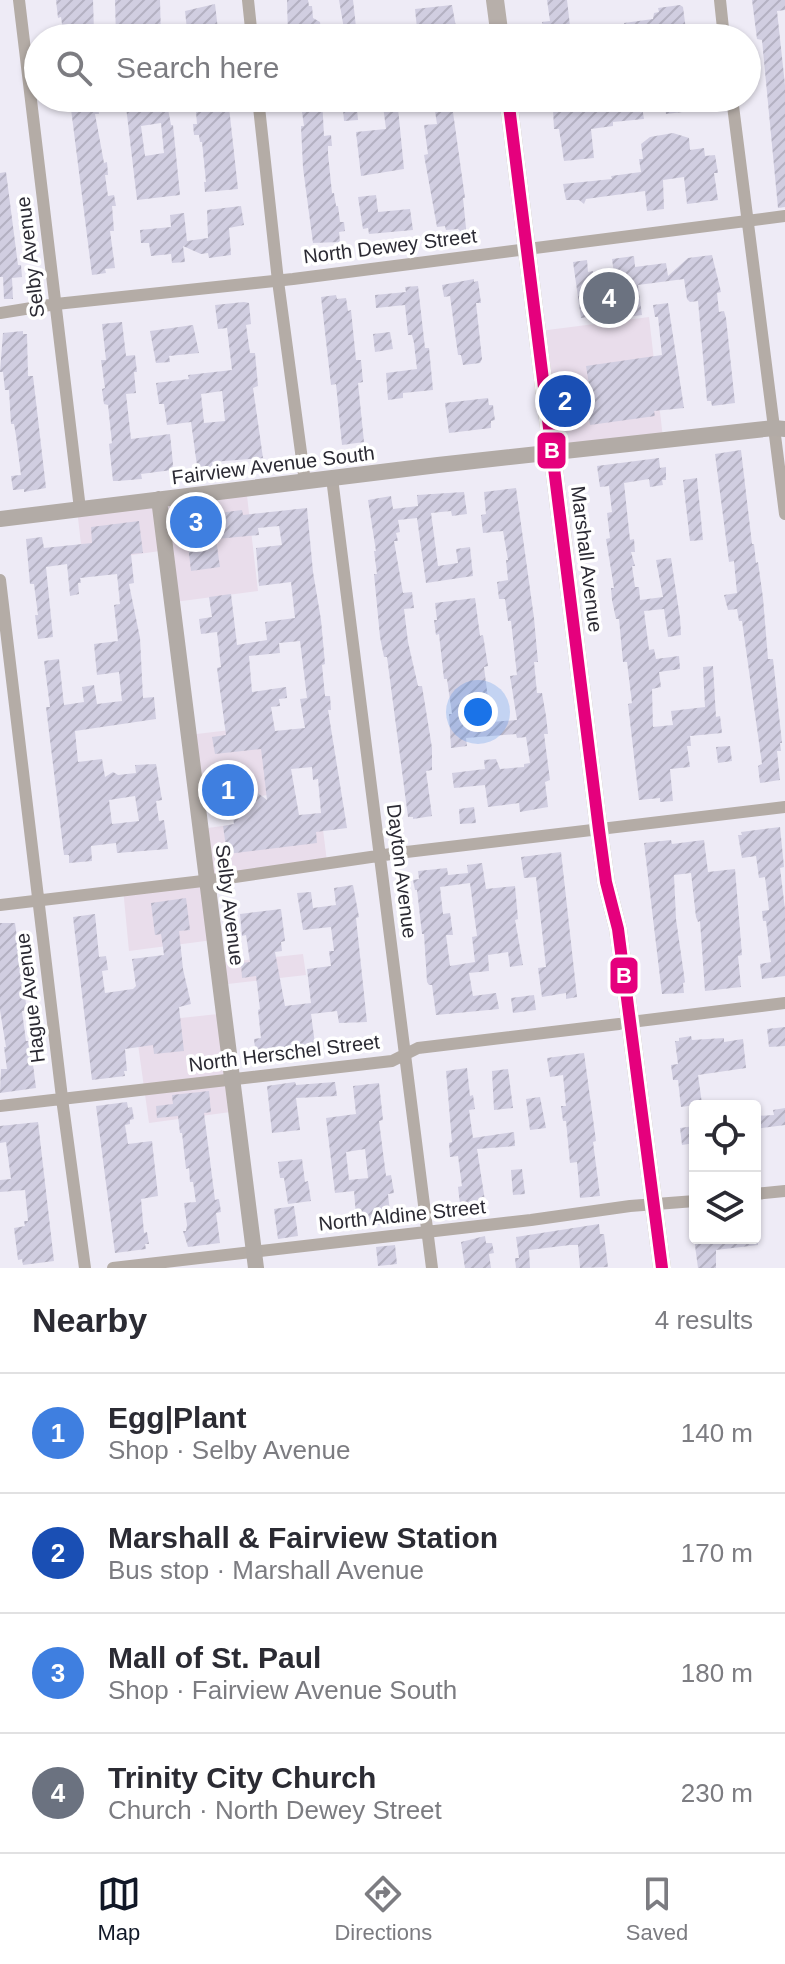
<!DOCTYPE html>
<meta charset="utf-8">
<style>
body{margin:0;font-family:Arial,sans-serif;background:#f2f2f3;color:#2b2b33}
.controls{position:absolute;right:24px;bottom:24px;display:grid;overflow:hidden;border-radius:8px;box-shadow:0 2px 6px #0004}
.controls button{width:72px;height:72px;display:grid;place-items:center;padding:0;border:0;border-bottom:2px solid #e1e1e2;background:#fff;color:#2b2b33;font:40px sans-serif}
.you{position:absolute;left:478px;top:712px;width:28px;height:28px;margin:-20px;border:6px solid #fff;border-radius:50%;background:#1a73e8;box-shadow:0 0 0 12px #1a73e833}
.badge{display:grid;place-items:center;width:52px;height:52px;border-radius:50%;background:#111827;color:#fff;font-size:26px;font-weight:700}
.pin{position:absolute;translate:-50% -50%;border:4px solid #fff;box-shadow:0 2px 8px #0006}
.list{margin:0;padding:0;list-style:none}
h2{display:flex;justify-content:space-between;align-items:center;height:104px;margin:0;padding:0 32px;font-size:34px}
h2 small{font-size:26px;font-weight:400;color:#7c7c81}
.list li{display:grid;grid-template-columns:52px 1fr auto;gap:24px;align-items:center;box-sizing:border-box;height:120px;padding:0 32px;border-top:2px solid #e1e1e2}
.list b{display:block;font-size:30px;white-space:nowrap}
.list p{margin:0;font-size:26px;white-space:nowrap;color:#7c7c81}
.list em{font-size:26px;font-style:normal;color:#7c7c81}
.icon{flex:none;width:44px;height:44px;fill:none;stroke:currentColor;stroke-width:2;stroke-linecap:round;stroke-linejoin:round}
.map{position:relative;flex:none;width:785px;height:1268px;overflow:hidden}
.search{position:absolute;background:#fff;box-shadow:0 2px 6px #0004;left:24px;right:24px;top:24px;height:88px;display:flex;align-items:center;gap:20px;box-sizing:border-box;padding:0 28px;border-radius:44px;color:#7c7c81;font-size:30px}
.sheet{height:584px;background:#fff}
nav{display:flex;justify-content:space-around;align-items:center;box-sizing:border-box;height:112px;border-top:2px solid #e1e1e2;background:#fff;font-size:22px;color:#7c7c81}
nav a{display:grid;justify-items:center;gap:4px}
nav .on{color:#111827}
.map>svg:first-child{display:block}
.commercial{fill:#e9ddeb}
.building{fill:url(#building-hatch);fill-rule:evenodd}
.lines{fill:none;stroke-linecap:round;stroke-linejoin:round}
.street{stroke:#b4aca6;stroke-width:12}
.secondary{stroke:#b2aba6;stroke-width:16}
.primary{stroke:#b7afaa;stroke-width:18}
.bus-1-casing{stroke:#fff;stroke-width:18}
.bus-1{stroke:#e5007d;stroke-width:12}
.labels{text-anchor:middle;stroke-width:7;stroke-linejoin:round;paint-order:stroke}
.street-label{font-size:20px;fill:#2b2a33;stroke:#fff}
.line-badge{stroke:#fff;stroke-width:3}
.badge-label{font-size:22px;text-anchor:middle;font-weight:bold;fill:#fff}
</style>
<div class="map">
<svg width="785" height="1268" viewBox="0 0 785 1268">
<defs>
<pattern id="building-hatch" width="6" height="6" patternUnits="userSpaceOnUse" patternTransform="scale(2)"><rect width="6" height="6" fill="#d1cee1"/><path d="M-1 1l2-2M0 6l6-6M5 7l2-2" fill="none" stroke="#b4b1c2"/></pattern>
</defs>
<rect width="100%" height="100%" fill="#eeebf6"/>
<path class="commercial" d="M649,317L663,438L548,453L532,332Z
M246,487L258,591L167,603L160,551L83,562L77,509Z
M274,725L283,793L197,804L188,735Z
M321,813L327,862L206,878L213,940L129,951L123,888L206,878L200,829Z
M303,954L306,975L219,985L217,963Z
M227,1013L238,1111L149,1123L135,1023Z"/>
<path class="building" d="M56,0H93L94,32L88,33L89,38H64L61,17L58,18Z
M115,0H160L161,38H116Z
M287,0H308L309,6H312L313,18L320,22L321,29L314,38H288Z
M339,0H353L356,27L344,29Z
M547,0H567L570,26H573L574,37L544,38L542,22L550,21Z
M752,0H785V10L777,11L785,85V207L778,208L762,40L757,39Z
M215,4L219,38H195L194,29L187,30L185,11Z
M452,5L458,38H418L415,9Z
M680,5L683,7L687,38H655L654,33L626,36L624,23L653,19L654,13L659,12L658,8Z
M125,98H166L171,125H173L180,195L137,200ZM161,123L164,153L145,156L141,126Z
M228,98L238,189L205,192L204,182H206L202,142H200L199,135H194L193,124H197L195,99Z
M300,98H322L324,136L331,135L332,146H328V154L332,193H334L336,206H338L340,222H344L345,231L339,232L340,242L313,243L303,168L301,126H304Z
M342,98H356L358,120L344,121Z
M382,98H397L404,169L361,176L356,132L386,129Z
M433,98H451L465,198H463L467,238L458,229L446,230L445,226L437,227L424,155L428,154L424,125L437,124Z
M557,98H612L613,102L620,101L621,110L642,107L644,119L613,122V126L591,129L594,158L564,161L559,129H554L553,109L558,107Z
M664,98H694L695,107L691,108V111L666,114Z
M98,104L99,114H95L104,163L107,162L108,175H105L108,196L114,195L116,206H112L114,231H110L115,268L105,269L106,273L92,275L71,109Z
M673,133L689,138L690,150L704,148L705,156L715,155L718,173H714L718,200L687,204L684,177L663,180L664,209L647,211L645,191L586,199L584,204L579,200H566L563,184L612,179L611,176L641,172L639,159H643L641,144L650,137Z
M6,172L18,265H21L22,277L12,278L13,299H4L3,277H0V173Z
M376,195L378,212L410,209L413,230L369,234L368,228L363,229L358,197Z
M241,206L244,225L229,228L231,255L209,258L208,253L201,254L183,246L185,262L172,263L171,254L151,256L149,243H141L140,230L171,227L170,215L184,213L187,241L208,238L207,210Z
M712,255L721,292L717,293L719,312L724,311L726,318L735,403L712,406L711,401H707L698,301L690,302L687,299L684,279L638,285L642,315L620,318V313L581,318L573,262L587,260L588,272L593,271L595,283L615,280L612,259L634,256L635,267L666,263L668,276L688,258Z
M474,279V282L478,281L481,303H476L482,359L480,363L463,365L461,355H458L450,296L444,297L442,285Z
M418,286L425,348H429L433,390L403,393V398L388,400L386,373L417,369L414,343L412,335H408L405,305L376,308L375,295L406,292L405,287Z
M336,295L337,299L346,298L348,311L351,310L356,360H361L363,382L358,383L364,442L342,445L336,384L331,385L321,297Z
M244,302L249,303L251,324L246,325L250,353H255L258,386L253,388L263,458L212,462L213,471L198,473L191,422L167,425L164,404H159L156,383L189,379L188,375L232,370L227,328L218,329L215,305ZM222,391L225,421L204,423L201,394Z
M668,303L684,408L654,411L655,416L590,425L587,407L589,406L587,391H590L586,366L662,355L658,317H655L653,305Z
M122,322L126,356L135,355L137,372H134L136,393L126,394L131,439L170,434L173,464L172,470L141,474L142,479L117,481H113L109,444L112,443L108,405L104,404L102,389L105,388L101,360H106L102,324Z
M193,325L199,353L169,356L170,362L156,363L150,331Z
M23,331V334H27L28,376H33L46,488L24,492V489L13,490L11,476L21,475L16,436L14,424H11L9,390H5L3,372H0L3,333Z
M390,332L393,349L375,352L373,334Z
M488,398L489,405H493L494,414L495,420L491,421V428L449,433L445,403Z
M741,450L752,544H754L756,563L758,562L763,598L768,659H773L782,743H780L781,751H777L780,780L760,783L758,766L762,764L742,621H739L737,609L728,610L724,595L737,593L734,561L729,562L715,454Z
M659,458L660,468L666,467V480H662L663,485L650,487L649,479L624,483L630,540L634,539L635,552H631L635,566H632L635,587H639L640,600L663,597L656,560L671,558L680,618L681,635L668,637L664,609L644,611L649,650L654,649L656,659L679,656L680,669L659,672L661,687L652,689L653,727L673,725L671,711L705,707L703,667L713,666L716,717L720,716L722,733L690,736L691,746H687L690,767L670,769L673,801L660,802V798L639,800L628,704L632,703L627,662H623L619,619H616L612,600L611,588H614L606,539L610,538L607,513L612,512L609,486L600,487L597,466Z
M697,478L703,540L690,541L683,480Z
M516,488L534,618L538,662H534L537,693H542L546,716L548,734H544L550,780L545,782L548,807L520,812L519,803L488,807L485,785L454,788L452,773L485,769L484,760L496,759L500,769L524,767V764L530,763L526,737L517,738L516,734L466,738L467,746L451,748L449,714H452L447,679H444L439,634L436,635L434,620H437L435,603L475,598L480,636L483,635L488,666L484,667L491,722L517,720L510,676L517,675L511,621H508L505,599H499L497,582L508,580L506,560H508L503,531L483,533L481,515L486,514L484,492Z
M464,492L467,514L452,516L451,511L431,513L438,566L458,563L456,549L470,547L473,576L426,583L417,518L398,520L400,532L396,533L398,541H394L403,593L412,592L414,608L404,609L408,642L418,686H422L432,748V770L426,771L432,816L413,819V817H408L387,657H384L380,637L374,574H377L374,551H376L368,500L391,496L393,509L418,506L417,495Z
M307,508L313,572L321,620L325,664L322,665L325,696H330L331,710H328L347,828L316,832L317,843L227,854L223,826L234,824L230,797L220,798L218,783L241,780L267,800L263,765L261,749L215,754L212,737L226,735L217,668L221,667L217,632L201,634L199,619L212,617L209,597L231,594L237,645L267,640L265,622L295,618L291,582L259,586L256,548L282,545L279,526L258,528L259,535L216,539L220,567L191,571L185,520L188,517L242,510L243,515ZM300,641L307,698L300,699L305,728L275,731L271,707L280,706L279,699L287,698L286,687L252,692L249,656L280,653L279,643ZM312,767L313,780L318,779L321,813L299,815L291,769Z
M139,521L143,553L131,554L134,583L129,584L140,638L143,698L154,697L156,719L75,731L78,762L102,759L105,777L113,772L118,775L136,773L135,765L156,764L162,800L156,801L159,821L164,820L168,849L117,853L116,843L91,846L92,861L69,863V855H64L46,707H50L44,661L59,659L64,705L84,702L82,687L94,685L97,704L122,701L119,672L97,675L94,644L118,641L114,605L120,604L117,574L80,578L81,583H78L79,594L70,596L67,564L46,567L53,637L38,639L35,615H38L34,584H30L26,539L42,537L44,548L92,543L91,527ZM135,796L139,821L112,824L109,800Z
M730,746L732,761L718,763L716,747Z
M474,807L476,823L460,824L459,809Z
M780,827L784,867L780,868L785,909V976L762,979L760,964L771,962L766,921H763L762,911L769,910L765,877L759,878L756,856L742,858L738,835H742L741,832Z
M671,840L672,844L704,840L708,872L735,869L742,955L738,956L741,987L705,991L700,921L698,922L696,917L691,873L674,875L676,919L685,982L683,983L684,993L662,994L644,843Z
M561,852L577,997L566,999V993L542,997L538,968L546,967L536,877L524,878L521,857Z
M482,863L486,889L515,886L518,919L515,920L523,965L510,967L508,952L488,955L489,971L469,973L473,996L496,993L499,1009L436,1015L432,985H429L427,982L424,934H422L417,890H415L413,880L419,879L418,871L447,868L448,875L468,873L467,865ZM470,883L477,936L472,937L475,962L450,966L446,935H453L450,913L443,914L440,887Z
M353,885L359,917L356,918L367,1022L339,1023L337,1011L311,1014L315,1044L281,1048L282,1060L257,1064L254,1039L261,1038L258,1010L260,1009L256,976L242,978L241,963L250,962L246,935L242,936L240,914L281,909L285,941L281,942L282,951L275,952L285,1006L311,1003L307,969L331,966L329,951H334L331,927L303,930L297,893L311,892L313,908L336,905L334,888Z
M186,898L190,930L179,931L183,969L191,1004L179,1007L184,1051L154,1054L153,1045L125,1049L127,1071H124L125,1076L92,1080L73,917L95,914L99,957L106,956L108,970L102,971L105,993L133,989L136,986L132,959L164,955L161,934L155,935L151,903Z
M0,923H15L27,1011H22L26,1041H30L36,1088L0,1093L1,1069H7L4,1047H6L0,1010Z
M534,995L536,1010L513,1013L511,998Z
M785,1027V1046L769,1047L767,1029Z
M691,1036L692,1040L724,1038V1042L743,1039L746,1068L698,1075L702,1104L681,1107L678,1080H673L671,1065L678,1064L675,1041H679V1038Z
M584,1053L596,1141L593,1142L600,1196L580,1198L577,1162L570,1163L566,1121H563L561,1106H566L563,1075L550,1077L547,1058Z
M467,1068L470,1096L473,1095L475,1109L469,1110L473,1138L514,1132L515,1146L477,1149L485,1201L460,1204L458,1187L462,1186L458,1156L450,1157L449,1143L452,1142L446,1071Z
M508,1069L513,1108L494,1110L492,1071Z
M295,1082L296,1085L335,1082L337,1096L296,1098L300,1130L272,1133L267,1086Z
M379,1083L383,1120L379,1121L386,1176L391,1175L394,1193L388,1194L391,1223L357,1227L354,1191L335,1193L326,1118L356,1114L353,1086ZM365,1149L368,1178L349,1180L346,1152Z
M209,1091L211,1112L204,1113L215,1200L219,1199L221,1212L216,1213L220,1243L188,1247L183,1231H186L187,1225L184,1203L196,1202L193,1182H190L189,1168L186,1169L182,1133H180L178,1116L157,1118L156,1106L173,1104L172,1095Z
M540,1097L546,1128L530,1130L526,1099Z
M127,1102L128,1108L132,1107L134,1119L130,1120V1124L125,1125L128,1144L152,1141L158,1196L141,1199L144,1233L147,1232L149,1244H145L146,1249L115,1253L96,1106Z
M785,1108V1125L755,1129V1116L774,1115L773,1110Z
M38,1122L54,1261L23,1265L22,1259L18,1260L14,1228L25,1226L24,1221H28L25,1190L0,1192V1180L11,1179L6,1142L0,1143V1126Z
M695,1126V1143L682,1145L680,1128Z
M302,1159L305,1182L308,1181L311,1201L288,1204L284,1178H280L278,1162Z
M522,1169L525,1194L513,1195L511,1170Z
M294,1206L298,1236L278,1239L274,1209Z
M599,1224L600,1234H604L608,1267L580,1268L578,1245H570L529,1250L530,1268H516L515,1258H519L516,1237Z
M485,1236L486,1243H492L494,1253L489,1254L491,1268H465L461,1242Z
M694,1238H757L758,1245L716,1250V1268H698Z
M395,1245L397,1264L378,1266L376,1247Z"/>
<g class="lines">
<path class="street" d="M19,0L80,509
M248,0L252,38
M720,0L724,38
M258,98L278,281L305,482
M732,98L785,514
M0,313L56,304L293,279L785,216
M332,478L432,1268
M0,580L63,1106L85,1268
M0,905L228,878L398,853L785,807
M631,1022L785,1003
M0,1106L392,1061L418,1048L619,1024
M755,1194L785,1191
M113,1268L531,1220L630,1206L695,1201"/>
<path class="secondary" d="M159,499L256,1268
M0,519L438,465L774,428L785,429"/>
<path class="primary" d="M495,0L500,38
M508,98L599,830L606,882L618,929L662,1268"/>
<defs>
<path id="bus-1" d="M508,98L599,830L606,882L618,929L662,1268"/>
</defs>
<use href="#bus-1" class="bus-1-casing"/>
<use href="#bus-1" class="bus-1"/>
</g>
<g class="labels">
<g class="street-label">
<text transform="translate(390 246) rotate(-7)" y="7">North Dewey Street</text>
<text transform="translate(30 257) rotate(-97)" y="7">Selby Avenue</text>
<text transform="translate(273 465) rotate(-7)" y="7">Fairview Avenue South</text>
<text transform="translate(587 559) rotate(83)" y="7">Marshall Avenue</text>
<text transform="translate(402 871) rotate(83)" y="7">Dayton Avenue</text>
<text transform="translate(230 905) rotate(83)" y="7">Selby Avenue</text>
<text transform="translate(30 998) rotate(-97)" y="7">Hague Avenue</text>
<text transform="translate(284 1053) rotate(-7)" y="7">North Herschel Street</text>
<text transform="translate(402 1215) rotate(-6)" y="7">North Aldine Street</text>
</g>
</g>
<g class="line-badge">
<rect x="536" y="431" width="31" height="39" rx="8" fill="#e5007d"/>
<rect x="609" y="956" width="30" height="39" rx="8" fill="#e5007d"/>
</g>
<g class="badge-label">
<text x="552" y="458">B</text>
<text x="624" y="983">B</text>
</g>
</svg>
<div class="controls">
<button><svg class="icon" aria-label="locate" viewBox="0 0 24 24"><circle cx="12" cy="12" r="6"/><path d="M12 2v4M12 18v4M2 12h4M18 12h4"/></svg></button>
<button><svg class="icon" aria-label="layers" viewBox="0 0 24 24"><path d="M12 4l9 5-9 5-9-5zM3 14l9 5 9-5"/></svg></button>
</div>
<div class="you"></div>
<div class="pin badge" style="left:228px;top:790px;background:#3f7fe0">1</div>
<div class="pin badge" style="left:565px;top:401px;background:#1a4fb4">2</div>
<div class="pin badge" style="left:196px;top:522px;background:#3f7fe0">3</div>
<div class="pin badge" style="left:609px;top:298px;background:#6b7280">4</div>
<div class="search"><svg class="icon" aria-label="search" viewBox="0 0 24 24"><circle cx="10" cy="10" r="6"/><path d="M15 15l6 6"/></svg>Search here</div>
</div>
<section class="sheet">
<h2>Nearby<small>4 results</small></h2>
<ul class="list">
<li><span class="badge" style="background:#3f7fe0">1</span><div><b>Egg|Plant</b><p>Shop · Selby Avenue</p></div><em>140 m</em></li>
<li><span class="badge" style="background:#1a4fb4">2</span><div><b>Marshall &amp; Fairview Station</b><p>Bus stop · Marshall Avenue</p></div><em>170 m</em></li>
<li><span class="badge" style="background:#3f7fe0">3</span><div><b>Mall of St. Paul</b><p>Shop · Fairview Avenue South</p></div><em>180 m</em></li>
<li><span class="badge" style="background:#6b7280">4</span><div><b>Trinity City Church</b><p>Church · North Dewey Street</p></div><em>230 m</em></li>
</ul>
</section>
<nav>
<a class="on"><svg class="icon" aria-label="map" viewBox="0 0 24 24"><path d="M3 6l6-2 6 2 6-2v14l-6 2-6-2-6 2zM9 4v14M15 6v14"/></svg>Map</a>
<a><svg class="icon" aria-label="directions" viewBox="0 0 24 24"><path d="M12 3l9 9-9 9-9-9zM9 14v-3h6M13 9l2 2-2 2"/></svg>Directions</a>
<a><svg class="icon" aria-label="saved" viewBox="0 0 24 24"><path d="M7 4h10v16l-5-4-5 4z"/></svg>Saved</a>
</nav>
